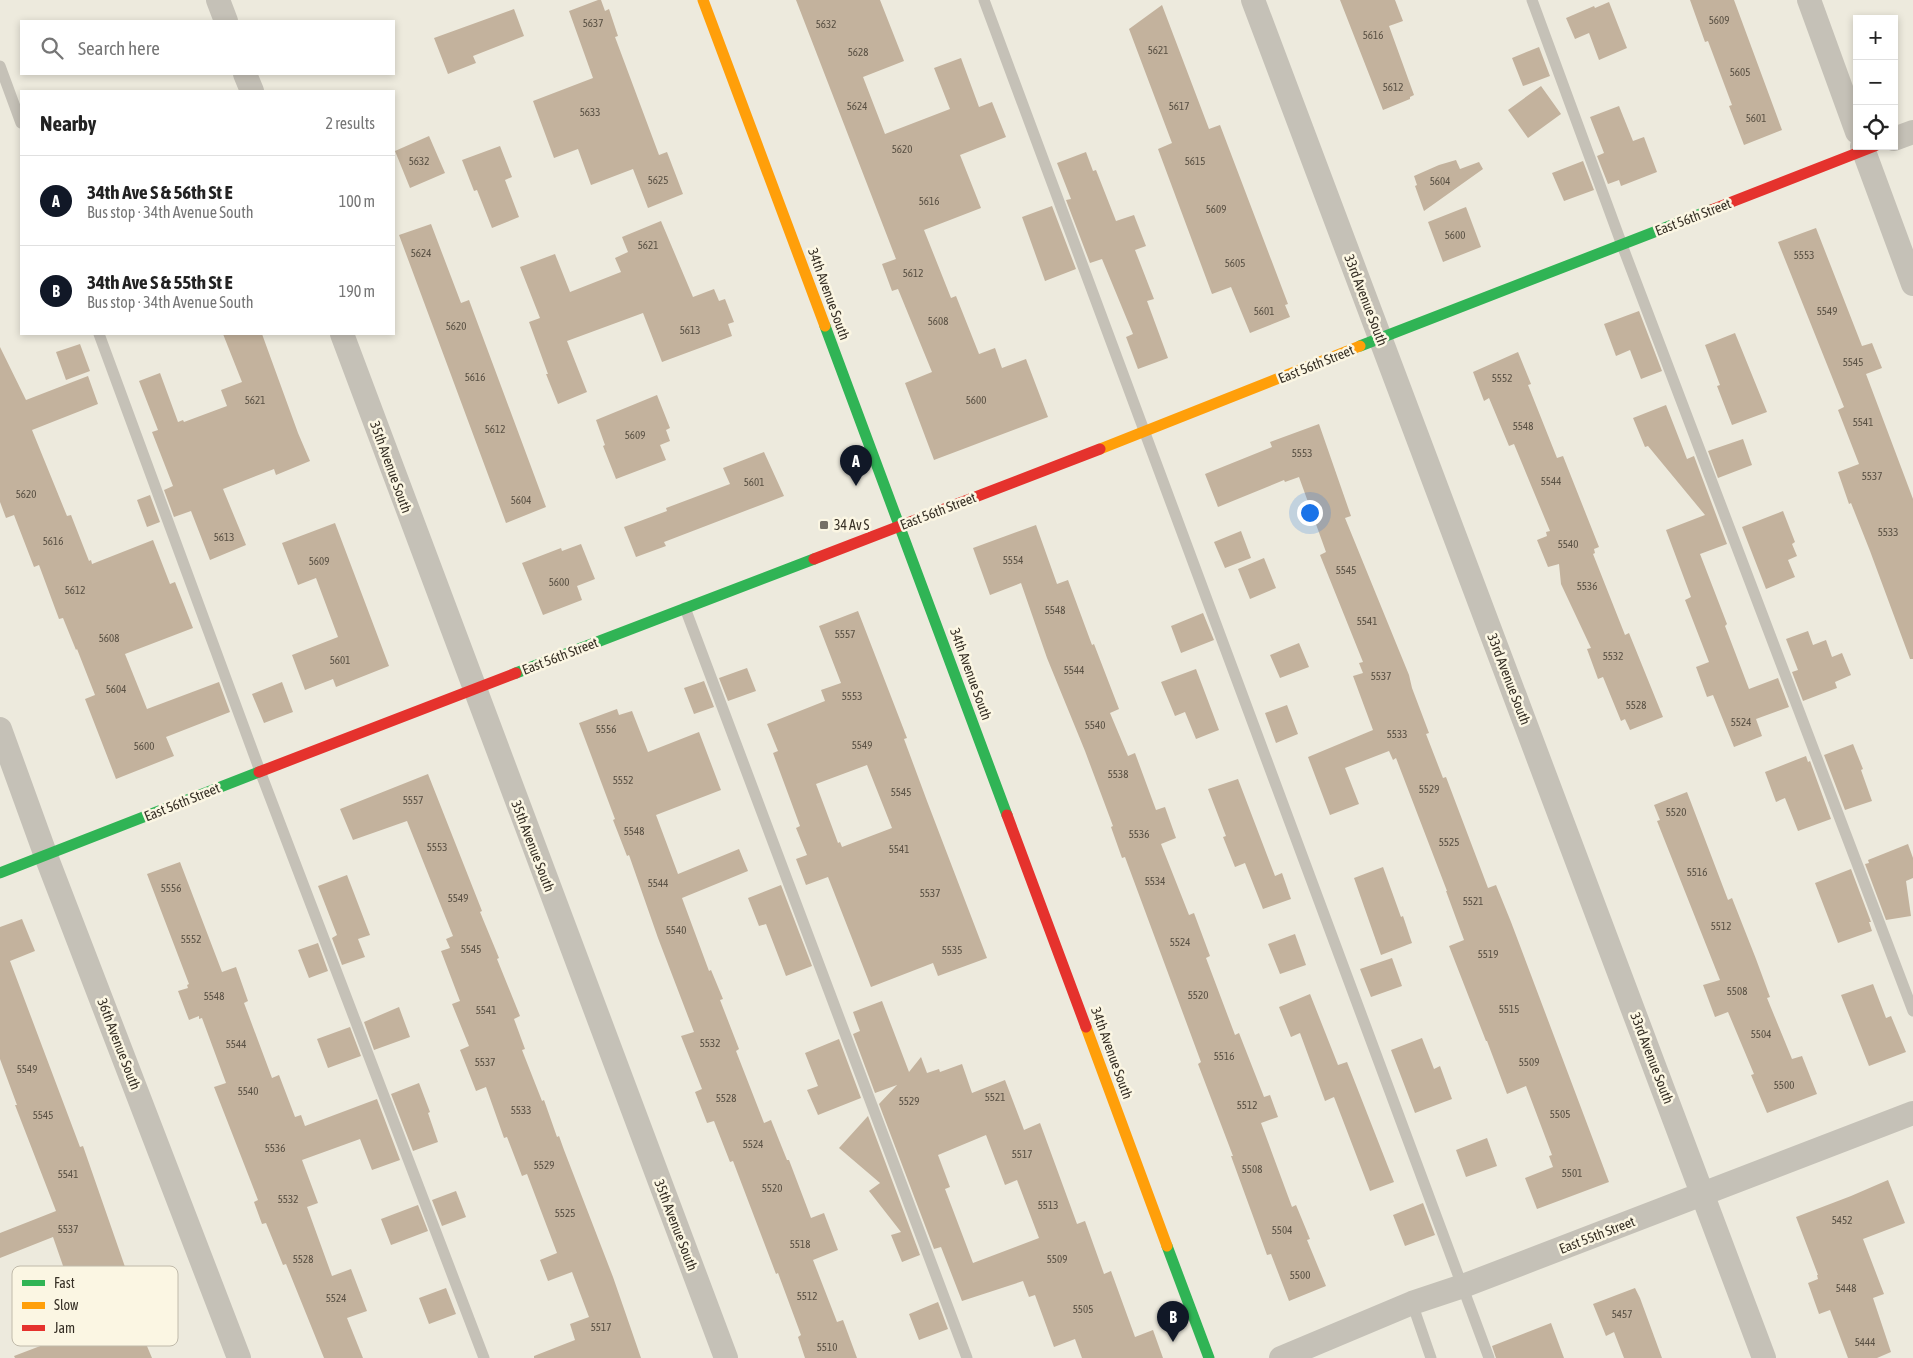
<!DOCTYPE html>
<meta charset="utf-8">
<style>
body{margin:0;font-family:"Asap Condensed",sans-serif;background:#f6f6f6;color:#222}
.controls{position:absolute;right:15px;top:15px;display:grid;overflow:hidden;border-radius:0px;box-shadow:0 2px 8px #0003}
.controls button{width:45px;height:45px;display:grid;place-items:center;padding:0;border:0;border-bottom:1px solid #e0e0e0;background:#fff;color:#222;font:25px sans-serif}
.you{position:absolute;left:1309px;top:512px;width:18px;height:18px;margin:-12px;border:4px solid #fff;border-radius:50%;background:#1a73e8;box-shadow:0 0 0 8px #1a73e833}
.badge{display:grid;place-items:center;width:32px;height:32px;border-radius:50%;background:#111827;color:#fff;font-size:16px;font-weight:700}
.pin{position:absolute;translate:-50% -41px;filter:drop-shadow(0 1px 2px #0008)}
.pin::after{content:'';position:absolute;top:26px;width:18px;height:15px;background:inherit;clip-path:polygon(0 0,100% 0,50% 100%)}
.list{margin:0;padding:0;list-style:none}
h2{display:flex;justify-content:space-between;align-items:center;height:65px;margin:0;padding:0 20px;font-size:21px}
h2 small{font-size:16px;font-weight:400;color:#767676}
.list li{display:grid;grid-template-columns:32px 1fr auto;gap:15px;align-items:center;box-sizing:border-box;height:90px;padding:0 20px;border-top:1px solid #e0e0e0}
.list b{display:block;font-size:19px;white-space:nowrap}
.list p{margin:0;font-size:16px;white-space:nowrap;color:#767676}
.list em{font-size:16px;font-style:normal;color:#767676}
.icon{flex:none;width:28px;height:28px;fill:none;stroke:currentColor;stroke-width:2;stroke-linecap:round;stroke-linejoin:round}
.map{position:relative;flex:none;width:1913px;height:1358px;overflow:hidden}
.search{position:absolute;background:#fff;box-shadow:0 2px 8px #0003;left:20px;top:20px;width:375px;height:55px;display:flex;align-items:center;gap:12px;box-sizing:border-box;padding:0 18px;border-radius:0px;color:#767676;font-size:19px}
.panel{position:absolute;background:#fff;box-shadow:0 2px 8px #0003;left:20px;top:90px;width:375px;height:245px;border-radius:0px}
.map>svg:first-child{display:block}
.building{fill:#c3b29d;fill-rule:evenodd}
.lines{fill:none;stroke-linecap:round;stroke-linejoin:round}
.lane{stroke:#c5c1b7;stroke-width:11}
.street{stroke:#c5c1b7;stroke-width:24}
.fast{stroke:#30b455;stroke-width:11}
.slow{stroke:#ff9f0a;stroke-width:11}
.jam{stroke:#e5322d;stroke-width:11}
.poi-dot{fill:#767065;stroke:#fbf6e3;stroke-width:2}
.labels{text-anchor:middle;stroke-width:5;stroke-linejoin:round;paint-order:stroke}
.number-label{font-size:11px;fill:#595043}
.street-label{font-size:14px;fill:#362f25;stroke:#fbf6e3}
.poi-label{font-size:14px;fill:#362f25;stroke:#fbf6e3;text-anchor:start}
.key{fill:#fbf6e3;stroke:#c0baaa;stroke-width:1}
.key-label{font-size:14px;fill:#362f25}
</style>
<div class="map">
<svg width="1913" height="1358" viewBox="0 0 1913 1358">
<rect width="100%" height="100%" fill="#edeadd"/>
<path class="building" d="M598,0H601L605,11L609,9L618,36L615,37L659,155L667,152L683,194L648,208L633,169L591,185L578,149L554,158L533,101L593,78L569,11Z
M796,0H880L904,61L863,77L885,134L950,109L934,68L961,58L979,107L992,102L1006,137L960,155L981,208L924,230L951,298L956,296L979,354L995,348L1002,368L1026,359L1048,417L934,460L905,383L932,372L898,289L892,291L882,264L896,259Z
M1340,0H1395L1403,21L1389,26L1414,95L1410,97V99L1383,110Z
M1690,0H1734L1782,130L1744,145L1729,106L1732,105L1708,41L1705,42Z
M1609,2L1627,48L1599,60L1589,33L1575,39L1566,18L1594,6L1595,8Z
M1162,5L1209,129L1220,125L1288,304L1285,305L1290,317L1250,333L1231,287L1212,294L1158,149L1172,143L1129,29Z
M514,9L524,36L473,56L476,63L448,74L434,38Z
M1539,47L1550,76L1523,86L1512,58Z
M1541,86L1561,114L1528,138L1508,110Z
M1619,106L1633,141L1644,137L1657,172L1621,186L1619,180L1608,184L1597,156L1604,153L1590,117Z
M429,136L445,173L410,188L395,151Z
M500,146L512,177L505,180L519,217L492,228L477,190L474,191L462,160Z
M1086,152L1093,171L1096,170L1116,221L1134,215L1146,246L1135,250L1154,299L1147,301L1168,358L1138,369L1126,337L1133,334L1102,259L1090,263L1066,200L1071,199L1057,163Z
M1456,160L1460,169L1479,162L1483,169L1424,211L1415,186L1417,185L1414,176L1439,165Z
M1583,161L1594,190L1564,201L1552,173Z
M1052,206L1076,269L1045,281L1022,217Z
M1466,207L1481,247L1443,262L1428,222Z
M661,221L693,297L714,289L719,301L725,299L734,322L728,324L732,336L662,362L643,313L567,341L587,392L558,404L546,374H548L529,322L540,318L520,267L555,254L570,292L621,272L615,258L628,252L622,237Z
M431,224L461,303L469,300L546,507L506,523L399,235Z
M1816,228L1862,346L1872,343L1882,368L1866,374L1913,499V659H1910L1870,551L1851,503L1849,504L1838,472L1859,464L1838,410L1844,407L1778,242Z
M1639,311L1662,371L1641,379L1630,350L1616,356L1604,324Z
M1735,333L1767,412L1732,425L1717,386L1720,385L1705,345Z
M223,334H262L298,433L310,461L276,475L274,469L223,489L246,545L210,560L191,511L174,517L164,490L173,486L152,432L158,430L139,381L160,373L178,422L183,420L184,422L227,406L221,390L242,382Z
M80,344L90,371L66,380L56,352Z
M0,347L26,400L88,376L98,404L32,430L67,516L71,515L89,561L91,560L92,564L153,540L170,584L175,582L193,628L125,654L147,709L219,682L230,712L166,737L174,756L116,779L85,699L95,695L77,649L76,650L63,618L59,619L39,565L34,567L14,515L6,518L0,502Z
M1518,352L1531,384L1528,385L1557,458L1563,456L1599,547L1594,549L1595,553L1593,554L1625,635L1629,633L1663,717L1630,730L1625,719L1621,721L1603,677L1598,679L1587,649L1591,648L1561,584L1559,564L1548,567L1537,540L1547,536L1546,532L1550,531L1514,444L1509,446L1489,398L1484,401L1473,372Z
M657,395L670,428L666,430L670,441L660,445L666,460L616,479L603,446L605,445L596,420Z
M1666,405L1687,459L1694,456L1727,544L1700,554L1727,624L1725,626L1749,689L1778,678L1789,707L1756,719L1762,736L1734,747L1713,695L1707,697L1696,667L1709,662L1685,600L1691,597L1666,530L1705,515L1648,446L1645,447L1633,418Z
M1319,424L1351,516L1345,518L1409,675L1412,688L1429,733L1426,734L1443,778L1446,777L1488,888L1496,885L1511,922L1609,1182L1537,1209L1525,1178L1553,1167L1549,1156L1552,1155L1526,1086L1507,1094L1487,1041H1486L1449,946L1464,940L1446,891H1447L1396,758L1393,760L1389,751L1345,768L1359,804L1330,815L1308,757L1373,730L1353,676L1363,673L1359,663L1363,662L1320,555L1326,552L1299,477L1285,482L1284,480L1218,507L1205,474L1272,447L1270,442Z
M1743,439L1752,465L1718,478L1708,451Z
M764,452L784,496L664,542L666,546L636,557L624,527L667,511L666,508L730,484L723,468Z
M150,495L160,522L147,527L137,500Z
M1783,511L1795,542L1792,544L1797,556L1788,560L1795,577L1766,589L1742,527Z
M335,523L389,666L336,687L333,679L305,690L292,655L338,637L316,578L298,585L282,543Z
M1036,525L1057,584L1068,580L1092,645L1094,644L1119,709L1110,713L1128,756L1135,753L1156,810L1165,807L1176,838L1161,844L1189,915L1194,913L1210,956L1206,958L1235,1035L1239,1033L1264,1097L1270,1095L1278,1117L1261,1123L1292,1207L1296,1205L1310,1239L1307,1240L1326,1286L1289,1301L1271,1254L1267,1255L1254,1219L1231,1156H1233L1198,1064L1201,1062L1125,857L1122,858L1111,827L1113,826L1085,751L1047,658L1021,583L990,595L973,548Z
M1241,531L1251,558L1225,568L1214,542Z
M581,544L595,579L577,586L582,600L543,615L522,563L561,548L562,551Z
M1264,558L1276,588L1250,599L1238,569Z
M858,611L907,738L904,739L927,801L987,958L938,976L933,963L871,987L828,877L806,885L796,859L807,855L796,828L800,826L773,753L778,751L767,724L825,701L821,690L841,683L819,626ZM867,765L892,828L842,847L840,842L838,843L816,784Z
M1203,613L1214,640L1181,653L1171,626Z
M1808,631L1813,645L1826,640L1832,657L1842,653L1851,675L1835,682L1837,688L1803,701L1792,672L1798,670L1786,639Z
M1299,643L1309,667L1280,678L1270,655Z
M747,668L756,691L728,701L719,678Z
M1196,669L1219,730L1196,739L1185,712L1175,716L1161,682Z
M704,681L714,707L694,714L684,688Z
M282,682L293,712L264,723L252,694Z
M1287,705L1298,734L1276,743L1265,713Z
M617,709L619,715L632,711L648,752L699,732L721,790L656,815L678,874L739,849L748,871L682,898L709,971L711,970L723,999L720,1000L739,1049L736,1051L764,1123L771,1120L787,1160H789L811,1218L824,1213L838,1250L813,1260L837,1322L843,1320L857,1358H805L798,1337L801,1335L778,1273L776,1274L733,1161L730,1162L714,1121L707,1123L695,1092L702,1089L681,1036L694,1032L658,938L629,855L627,856L613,820L615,819L579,723Z
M1853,744L1863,769L1861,770L1872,801L1845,810L1824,755Z
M1806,756L1808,762L1810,761L1831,819L1798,831L1785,798L1776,802L1765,772Z
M428,774L482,911L480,912L499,958L497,959L520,1016L514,1019L525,1049L522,1050L542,1101L544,1100L557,1137L559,1136L564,1150L613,1277L641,1358H534V1356L575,1340L570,1324L589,1317L572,1272L548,1281L540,1260L557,1253L527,1174L522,1176L507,1137L504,1138L486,1087L476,1091L460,1050L469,1046L452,1004L460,1001L441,951L450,948L446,939L453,936L407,821L353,840L340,809Z
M1238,779L1275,876L1282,873L1291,899L1263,909L1245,863L1235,867L1223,837L1226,836L1208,789Z
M1687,792L1728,900L1732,898L1756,959L1770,997L1767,998L1792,1059L1802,1056L1817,1094L1767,1113L1751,1075L1754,1074L1728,1012L1715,1017L1703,985L1720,980L1657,821L1660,820L1654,805Z
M1908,844L1913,858V878L1906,881L1911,916L1886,920L1865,864L1869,863L1868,860Z
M180,862L222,972L236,967L248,1001L244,1003L272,1078L279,1075L295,1117L301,1115L305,1126L377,1099L400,1160L372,1170L360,1139L302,1160L318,1203L307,1207L332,1276L351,1269L367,1311L347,1318L363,1358H324L286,1264L283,1265L266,1223L262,1224L254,1202L258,1200L214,1087L226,1083L202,1018L199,1019V1016L189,1020L178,991L188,988L187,985L189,984L147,874Z
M1383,867L1401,917L1403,916L1412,943L1381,955L1354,878Z
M1851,869L1871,922H1869L1872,931L1838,943L1815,883Z
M347,875L370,935L358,939L365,957L342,965L332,938L337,935L318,886Z
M781,885L812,966L786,976L766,924L759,926L748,898Z
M22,919L35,951L10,961L80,1147L83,1146L140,1310L148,1307L158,1331L147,1335L148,1337L144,1339L152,1358H15L14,1356L85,1329L53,1237L0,1258V1233L56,1211L15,1105H17L0,1059V927Z
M1295,934L1306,965L1280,974L1268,944Z
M318,943L328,971L309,978L298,950Z
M1392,958L1402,986L1371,997L1360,969Z
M1873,984L1886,1018L1891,1016L1906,1052L1869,1066L1841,995Z
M1310,994L1338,1065L1347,1062L1394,1182L1370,1191L1334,1097L1325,1101L1300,1033L1291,1037L1279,1007Z
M882,1001L909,1072L921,1057L927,1073L939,1069L940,1072L962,1064L972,1093L1005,1080L1024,1130L1040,1123L1077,1224L1085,1221L1104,1274L1111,1271L1135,1337L1153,1330L1163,1358H1082L1075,1339L1054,1347L1035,1295L1029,1297L1023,1281L962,1301L941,1247L934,1249L879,1104L897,1085L875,1093L853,1034L860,1031L853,1012ZM986,1135L1005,1185L1017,1180L1039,1238L973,1263L945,1189L950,1187L938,1155Z
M399,1007L410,1037L374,1050L364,1022Z
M350,1027L361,1056L328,1068L317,1039Z
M1422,1038L1434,1069L1440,1066L1452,1099L1415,1113L1391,1050Z
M839,1039L861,1098L818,1115L807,1090L818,1086L805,1053Z
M419,1083L430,1112L428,1113L438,1142L413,1151L391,1094Z
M868,1116L920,1255L902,1262L891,1235L901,1232L869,1191L880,1183L839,1148Z
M1487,1138L1497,1166L1466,1177L1456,1150Z
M1888,1180L1905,1223L1863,1239L1884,1294L1873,1298L1891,1352L1877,1358H1848L1830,1310L1819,1314L1808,1283L1818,1279L1817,1275H1818L1796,1217L1851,1196Z
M456,1191L466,1217L442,1226L432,1200Z
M1423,1203L1435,1235L1405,1246L1393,1215Z
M418,1205L428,1231L391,1245L381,1219Z
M446,1288L456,1314L429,1324L419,1298Z
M1635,1288L1640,1298L1662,1358H1624L1614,1332L1606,1336L1593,1304Z
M938,1302L948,1329L919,1340L909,1314Z
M1551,1323L1564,1358H1496L1492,1346Z"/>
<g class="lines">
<path class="lane" d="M984,0L1489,1358
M1532,0L1622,245L1913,1011
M0,66L21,123
M99,334L260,771L484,1358
M685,608L967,1358
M1412,1303L1431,1358"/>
<path class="street" d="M218,0L226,21
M1253,0L1764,1358
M1809,0L1857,132
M245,74L252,91
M1894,139L1913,132
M1862,146L1913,284
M342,334L726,1358
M0,729L46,856L239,1358
M1281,1358L1412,1303L1463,1286L1913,1113"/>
<path class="fast" d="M825,326L1007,815
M1360,346L1711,210
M516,673L814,559
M0,873L259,772
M1167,1246L1209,1358"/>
<path class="slow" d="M703,0L825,326
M1100,449L1360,346
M1086,1027L1167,1246"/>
<path class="jam" d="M1711,210L1875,146
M814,559L1100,449
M259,772L516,673
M1007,815L1086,1027"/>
</g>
<rect class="poi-dot" x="819" y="520" width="10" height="10" rx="2.5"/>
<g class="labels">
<g class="number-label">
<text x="1719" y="24">5609</text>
<text x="593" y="27">5637</text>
<text x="826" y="28">5632</text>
<text x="1373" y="39">5616</text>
<text x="1158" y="54">5621</text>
<text x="858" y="56">5628</text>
<text x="1740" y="76">5605</text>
<text x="1393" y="91">5612</text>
<text x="857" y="110">5624</text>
<text x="1179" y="110">5617</text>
<text x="590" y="116">5633</text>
<text x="1756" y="122">5601</text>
<text x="902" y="153">5620</text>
<text x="419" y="165">5632</text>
<text x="1195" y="165">5615</text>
<text x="658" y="184">5625</text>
<text x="1440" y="185">5604</text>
<text x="929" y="205">5616</text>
<text x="1216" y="213">5609</text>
<text x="1455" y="239">5600</text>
<text x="648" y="249">5621</text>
<text x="421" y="257">5624</text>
<text x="1804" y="259">5553</text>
<text x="1235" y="267">5605</text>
<text x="913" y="277">5612</text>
<text x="1264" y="315">5601</text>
<text x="1827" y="315">5549</text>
<text x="938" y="325">5608</text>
<text x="456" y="330">5620</text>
<text x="690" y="334">5613</text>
<text x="1853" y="366">5545</text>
<text x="475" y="381">5616</text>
<text x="1502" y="382">5552</text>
<text x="255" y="404">5621</text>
<text x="976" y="404">5600</text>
<text x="1863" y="426">5541</text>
<text x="1523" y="430">5548</text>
<text x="495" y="433">5612</text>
<text x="635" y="439">5609</text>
<text x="1302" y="457">5553</text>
<text x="1872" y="480">5537</text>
<text x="1551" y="485">5544</text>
<text x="754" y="486">5601</text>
<text x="26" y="498">5620</text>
<text x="521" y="504">5604</text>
<text x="1888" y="536">5533</text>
<text x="224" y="541">5613</text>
<text x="53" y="545">5616</text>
<text x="1568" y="548">5540</text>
<text x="1013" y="564">5554</text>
<text x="319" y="565">5609</text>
<text x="1346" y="574">5545</text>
<text x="559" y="586">5600</text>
<text x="1587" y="590">5536</text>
<text x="75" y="594">5612</text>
<text x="1055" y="614">5548</text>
<text x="1367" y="625">5541</text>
<text x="845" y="638">5557</text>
<text x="109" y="642">5608</text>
<text x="1613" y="660">5532</text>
<text x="340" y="664">5601</text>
<text x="1074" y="674">5544</text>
<text x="1381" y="680">5537</text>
<text x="116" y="693">5604</text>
<text x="852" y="700">5553</text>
<text x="1636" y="709">5528</text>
<text x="1741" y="726">5524</text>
<text x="1095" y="729">5540</text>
<text x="606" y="733">5556</text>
<text x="1397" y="738">5533</text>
<text x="862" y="749">5549</text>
<text x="144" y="750">5600</text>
<text x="1118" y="778">5538</text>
<text x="623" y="784">5552</text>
<text x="1429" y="793">5529</text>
<text x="901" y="796">5545</text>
<text x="413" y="804">5557</text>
<text x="1676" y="816">5520</text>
<text x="634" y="835">5548</text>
<text x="1139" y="838">5536</text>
<text x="1449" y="846">5525</text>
<text x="437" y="851">5553</text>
<text x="899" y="853">5541</text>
<text x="1697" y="876">5516</text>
<text x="1155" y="885">5534</text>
<text x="658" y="887">5544</text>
<text x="171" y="892">5556</text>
<text x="930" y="897">5537</text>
<text x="458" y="902">5549</text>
<text x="1473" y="905">5521</text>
<text x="1721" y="930">5512</text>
<text x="676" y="934">5540</text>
<text x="191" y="943">5552</text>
<text x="1180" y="946">5524</text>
<text x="471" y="953">5545</text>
<text x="952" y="954">5535</text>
<text x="1488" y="958">5519</text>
<text x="1737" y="995">5508</text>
<text x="1198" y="999">5520</text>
<text x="214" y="1000">5548</text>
<text x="1509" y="1013">5515</text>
<text x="486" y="1014">5541</text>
<text x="1761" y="1038">5504</text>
<text x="710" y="1047">5532</text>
<text x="236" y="1048">5544</text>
<text x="1224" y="1060">5516</text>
<text x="485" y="1066">5537</text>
<text x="1529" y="1066">5509</text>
<text x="27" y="1073">5549</text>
<text x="1784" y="1089">5500</text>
<text x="248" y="1095">5540</text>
<text x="995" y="1101">5521</text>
<text x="726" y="1102">5528</text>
<text x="909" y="1105">5529</text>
<text x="1247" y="1109">5512</text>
<text x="521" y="1114">5533</text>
<text x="1560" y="1118">5505</text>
<text x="43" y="1119">5545</text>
<text x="753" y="1148">5524</text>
<text x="275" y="1152">5536</text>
<text x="1022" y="1158">5517</text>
<text x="544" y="1169">5529</text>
<text x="1252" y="1173">5508</text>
<text x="1572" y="1177">5501</text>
<text x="68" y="1178">5541</text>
<text x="772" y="1192">5520</text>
<text x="288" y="1203">5532</text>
<text x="1048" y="1209">5513</text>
<text x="565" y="1217">5525</text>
<text x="1842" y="1224">5452</text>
<text x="68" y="1233">5537</text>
<text x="1282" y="1234">5504</text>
<text x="800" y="1248">5518</text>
<text x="303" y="1263">5528</text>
<text x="1057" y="1263">5509</text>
<text x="1300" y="1279">5500</text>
<text x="1846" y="1292">5448</text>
<text x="807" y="1300">5512</text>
<text x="336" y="1302">5524</text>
<text x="1083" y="1313">5505</text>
<text x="1622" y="1318">5457</text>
<text x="601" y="1331">5517</text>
<text x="1865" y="1346">5444</text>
<text x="827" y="1351">5510</text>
</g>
<g class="street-label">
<text transform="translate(1693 217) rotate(-21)" y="5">East 56th Street</text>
<text transform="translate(829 294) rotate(70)" y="5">34th Avenue South</text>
<text transform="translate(1366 300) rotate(69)" y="5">33rd Avenue South</text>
<text transform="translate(1316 364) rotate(-22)" y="5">East 56th Street</text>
<text transform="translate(391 467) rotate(70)" y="5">35th Avenue South</text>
<text transform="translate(938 511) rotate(-21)" y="5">East 56th Street</text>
<text transform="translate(560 656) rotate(-21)" y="5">East 56th Street</text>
<text transform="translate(971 674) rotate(70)" y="5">34th Avenue South</text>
<text transform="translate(1509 679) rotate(69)" y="5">33rd Avenue South</text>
<text transform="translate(182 802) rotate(-22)" y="5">East 56th Street</text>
<text transform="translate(533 846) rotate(69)" y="5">35th Avenue South</text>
<text transform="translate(119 1044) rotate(69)" y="5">36th Avenue South</text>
<text transform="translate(1112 1053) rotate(70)" y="5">34th Avenue South</text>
<text transform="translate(1652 1058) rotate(69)" y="5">33rd Avenue South</text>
<text transform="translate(676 1225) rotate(69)" y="5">35th Avenue South</text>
<text transform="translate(1597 1235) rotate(-21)" y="5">East 55th Street</text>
</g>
<g class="poi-label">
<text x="834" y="530">34 Av S</text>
</g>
</g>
<rect x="12" y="1266" width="166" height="80" rx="8" class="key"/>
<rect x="22" y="1280" width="23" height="6" fill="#30b455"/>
<rect x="22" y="1302" width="23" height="7" fill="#ff9f0a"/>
<rect x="22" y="1325" width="23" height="6" fill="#e5322d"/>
<g class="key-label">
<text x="54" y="1288">Fast</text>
<text x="54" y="1310">Slow</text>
<text x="54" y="1333">Jam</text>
</g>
</svg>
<div class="controls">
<button>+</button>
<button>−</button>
<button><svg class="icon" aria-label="locate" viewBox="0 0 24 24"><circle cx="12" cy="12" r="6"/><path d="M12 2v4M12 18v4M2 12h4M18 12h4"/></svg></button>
</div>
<div class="you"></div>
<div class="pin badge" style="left:856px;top:486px">A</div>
<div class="pin badge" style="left:1173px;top:1342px">B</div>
<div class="search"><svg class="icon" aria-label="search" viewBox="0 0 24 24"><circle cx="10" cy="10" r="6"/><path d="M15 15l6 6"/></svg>Search here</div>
<section class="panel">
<h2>Nearby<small>2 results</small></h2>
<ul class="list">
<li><span class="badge">A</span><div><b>34th Ave S &amp; 56th St E</b><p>Bus stop · 34th Avenue South</p></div><em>100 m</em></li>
<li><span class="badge">B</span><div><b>34th Ave S &amp; 55th St E</b><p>Bus stop · 34th Avenue South</p></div><em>190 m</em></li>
</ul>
</section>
</div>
